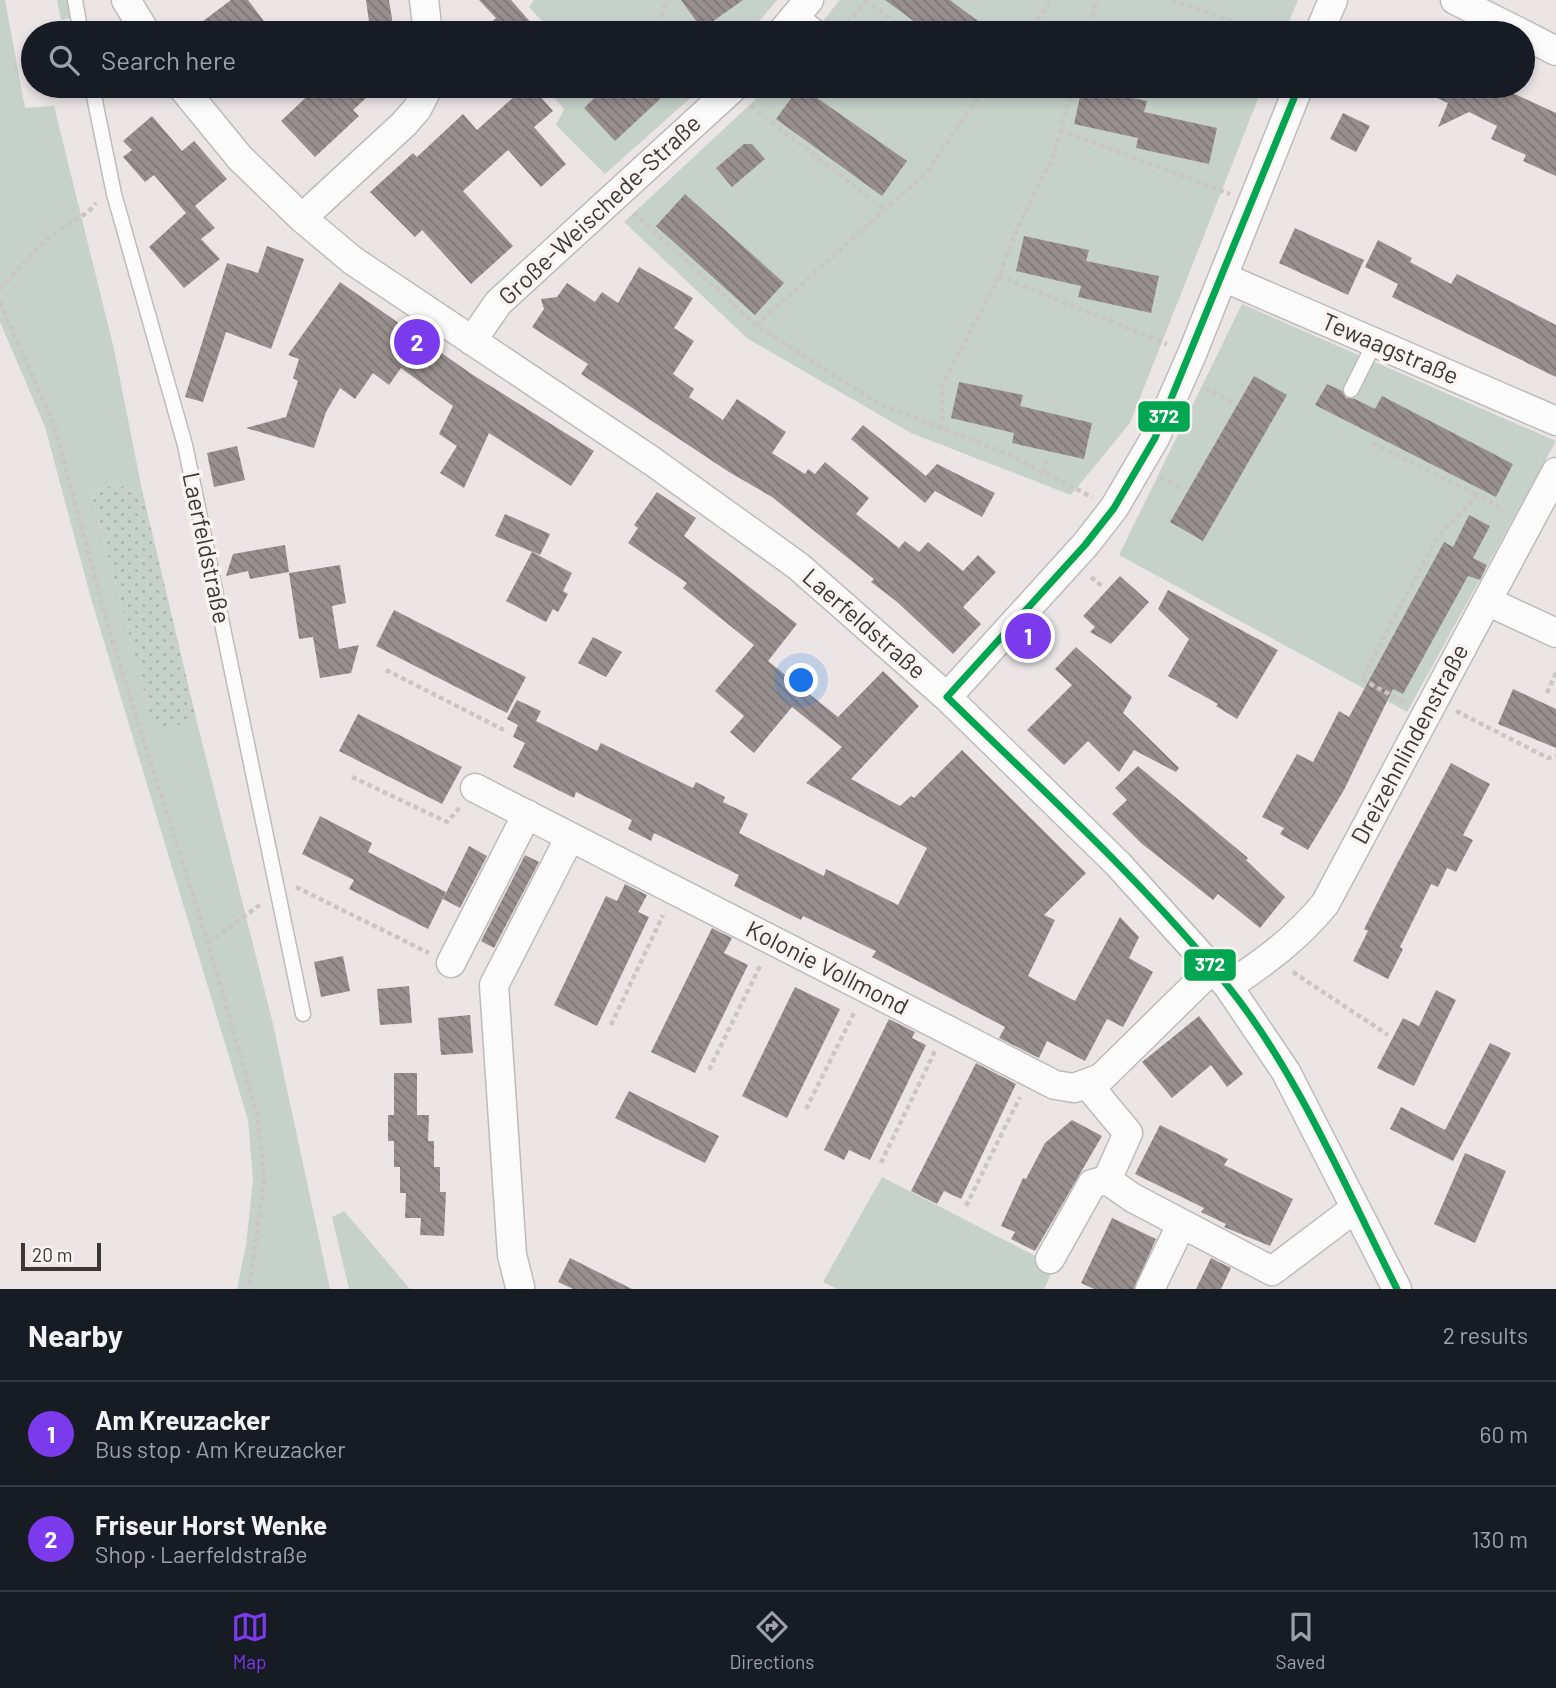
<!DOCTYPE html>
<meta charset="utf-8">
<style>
body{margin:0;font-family:Barlow,sans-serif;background:#20242c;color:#f1f3f6}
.scale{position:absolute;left:21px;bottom:18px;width:80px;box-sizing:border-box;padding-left:7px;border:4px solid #3a3736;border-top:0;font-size:19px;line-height:24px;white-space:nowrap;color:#3a3736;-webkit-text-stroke:5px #fbf3f0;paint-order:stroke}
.you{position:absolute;left:802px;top:681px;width:24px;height:24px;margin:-18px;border:5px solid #fff;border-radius:50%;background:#1a73e8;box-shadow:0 0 0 10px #1a73e833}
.badge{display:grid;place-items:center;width:46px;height:46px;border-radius:50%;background:#7c3aed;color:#fff;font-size:23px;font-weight:700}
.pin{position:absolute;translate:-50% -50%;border:4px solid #fff;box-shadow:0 2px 7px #0006}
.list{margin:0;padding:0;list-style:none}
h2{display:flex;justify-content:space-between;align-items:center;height:91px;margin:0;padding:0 28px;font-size:30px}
h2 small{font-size:23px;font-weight:400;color:#9ea1a6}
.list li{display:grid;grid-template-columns:46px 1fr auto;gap:21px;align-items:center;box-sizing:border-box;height:105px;padding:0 28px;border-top:2px solid #363941}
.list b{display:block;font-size:26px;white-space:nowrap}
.list p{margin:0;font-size:23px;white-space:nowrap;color:#9ea1a6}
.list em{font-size:23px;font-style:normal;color:#9ea1a6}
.icon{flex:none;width:38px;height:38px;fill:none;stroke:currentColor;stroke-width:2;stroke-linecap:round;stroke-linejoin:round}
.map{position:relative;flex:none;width:1556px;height:1289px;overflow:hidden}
.search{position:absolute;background:#171b24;box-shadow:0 4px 10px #0003;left:21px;right:21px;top:21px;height:77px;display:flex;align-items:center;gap:18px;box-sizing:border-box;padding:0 24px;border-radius:38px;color:#9ea1a6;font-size:26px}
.sheet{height:301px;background:#171b24}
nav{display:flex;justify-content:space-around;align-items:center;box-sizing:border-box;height:98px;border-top:2px solid #363941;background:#171b24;font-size:19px;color:#9ea1a6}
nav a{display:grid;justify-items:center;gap:4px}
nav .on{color:#7c3aed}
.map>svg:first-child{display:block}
.green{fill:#c6d2c9}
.garden{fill:url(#garden-dots)}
.building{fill:url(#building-back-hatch)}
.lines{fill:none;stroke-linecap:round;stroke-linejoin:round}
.lane-casing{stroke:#bebbba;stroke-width:17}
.street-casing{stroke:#bebbba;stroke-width:31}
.path{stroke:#c9c6c5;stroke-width:4.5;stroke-dasharray:5 3.5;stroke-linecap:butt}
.lane{stroke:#fcfbfb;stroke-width:14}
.street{stroke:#fcfbfb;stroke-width:28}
.bus-1-casing{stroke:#fbf3f0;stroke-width:12}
.bus-1{stroke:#00a651;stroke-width:7}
.labels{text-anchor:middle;stroke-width:7;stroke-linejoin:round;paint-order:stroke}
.street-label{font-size:24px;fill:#3a3736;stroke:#fbf3f0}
.line-badge{stroke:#fbf3f0;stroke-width:2.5}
.badge-label{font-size:19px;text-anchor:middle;font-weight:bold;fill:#fff}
</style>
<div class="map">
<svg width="1556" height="1289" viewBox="0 0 1556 1289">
<defs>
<pattern id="garden-dots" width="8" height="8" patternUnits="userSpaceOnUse" patternTransform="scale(1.75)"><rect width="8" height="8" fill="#c6d2c9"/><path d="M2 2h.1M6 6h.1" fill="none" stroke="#abb5ad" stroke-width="1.8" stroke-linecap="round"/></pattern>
<pattern id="building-back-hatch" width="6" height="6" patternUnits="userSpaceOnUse" patternTransform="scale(1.75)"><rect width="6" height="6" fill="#98908e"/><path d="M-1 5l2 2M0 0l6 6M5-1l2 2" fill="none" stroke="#7d7675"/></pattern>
</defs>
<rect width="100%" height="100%" fill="#ebe6e5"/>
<path class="green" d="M0,0H5L25,108L54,106L114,349L142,490L114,485L91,492L154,728L197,722L273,1024L330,1289H237L246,1245L253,1180L248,1120L90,595L45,427L0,322Z
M57,0H69L71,18L61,20Z
M534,0H777L749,33H553L529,7Z
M840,0H1298L1284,33H813Z
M544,86H704L605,174L556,125L564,109Z
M770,86H1263L1130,423L1071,495L911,433L748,339L624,222Z
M1242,304L1556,441L1407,712L1119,555Z
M882,1177L1055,1266L1044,1289H837L823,1282Z
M344,1211L410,1289H349L332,1217Z"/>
<path class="garden" d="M114,485L142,490L197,722L154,729L91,492Z"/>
<path class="building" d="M231,0H248L273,33H212L203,21Z
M366,0H389L393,25L370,29Z
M479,0H511L540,33H479L496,18Z
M681,0H743L702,29Z
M885,0H950L994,33H930Z
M318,86H379L353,110L359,116L315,157L281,121Z
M526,86H531L553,111L534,127L566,164L541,187L508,150L463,191L513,246L471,284L422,230L415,237L370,192L413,153L417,157L463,114L477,130Z
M607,86H674L615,141L584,108Z
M800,86L907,161L882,196L776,119Z
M1410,86H1497L1556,113V176L1523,161L1526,155L1491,139L1497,126L1469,112L1438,127L1448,103Z
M1082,88L1147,101L1144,112L1217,128L1209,164L1136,148L1138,138L1074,124Z
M1343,113L1370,126L1356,152L1330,139Z
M152,116L182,151L194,141L227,179L195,206L215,228L201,239L220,259L184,288L149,247L186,213L154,175L145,182L123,157L132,150L123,141Z
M744,144H752L765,159L732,187L716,168Z
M685,194L784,283L755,315L656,226Z
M1295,228L1364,260L1348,295L1279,263Z
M1024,236L1089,250L1086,261L1159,276L1151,313L1078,297L1081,286L1016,271Z
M1378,240L1412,258L1410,262L1451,284L1457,274L1556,325V377L1392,297L1398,284L1365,267Z
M267,246L304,259L271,349L226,332L203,402L185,397L227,263L258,273Z
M639,267L693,298L674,328L694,341L673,374L694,389L689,397L723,420L737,399L786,432L772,453L805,474L808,469L815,474L825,462L869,498L856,514L899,548L905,541L919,552L928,542L963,571L978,555L996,572L963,607L981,624L953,654L896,601L871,582L874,579L772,497L729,472L581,374L588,364L532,327L544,309L541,299L557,297L567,283L595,302L602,292L618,303Z
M340,282L473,375L594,451L571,486L489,433L464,488L440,473L457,446L439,434L453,406L401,368L389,385L373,373L355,399L340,388L326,412L314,448L246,428L286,417L298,381L293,378L299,359L288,355Z
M1254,376L1287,395L1203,541L1170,522Z
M959,382L1023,395L1020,406L1092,423L1084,459L1012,443L1014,433L951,418Z
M1327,384L1342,391L1346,398L1355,399L1375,409L1382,396L1513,464L1496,497L1315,405Z
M863,425L926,476L937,464L995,493L982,517L935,491L925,503L851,439Z
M237,446L245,480L214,487L207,453Z
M657,492L696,518L684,536L797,624L768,661L838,717L883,671L919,706L851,779L900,806L911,796L914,798L962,750L1086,873L1044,915L1055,920L1028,976L1075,1001L1120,917L1139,937L1129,958L1153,972L1123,1027L1107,1019L1085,1061L1047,1041L1039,1058L999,1038L1005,1027L872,957L876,951L803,916L801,920L734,886L739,875L654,833L651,841L628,829L632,820L576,792L574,798L513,767L525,743L513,737L518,725L507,719L517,700L541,711L536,721L597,751L601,743L693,788L696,782L725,797L723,802L748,814L739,833L824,876L826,869L898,905L927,848L806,783L842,747L792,707L754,753L730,732L744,716L715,691L754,645L683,588L687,583L628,543L638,528L634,525Z
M505,514L550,534L540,555L495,536Z
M1469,515L1490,526L1473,558L1487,565L1480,580L1468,576L1403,694L1393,689L1344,790L1308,850L1280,834L1284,828L1262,817L1297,754L1313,762L1339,711L1349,717L1444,542L1453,547Z
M285,545L289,572L250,579L248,571L226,576L233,554Z
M532,552L572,573L563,591L568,594L558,612L553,609L546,622L506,601Z
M340,565L346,603L332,606L339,649L359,645L351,673L320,678L313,637L299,639L289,573Z
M1120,576L1149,602L1111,644L1090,632L1095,627L1083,616Z
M1168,590L1278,650L1237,719L1216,706L1218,704L1168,676L1189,639L1158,609Z
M394,610L526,677L507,713L376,646Z
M593,637L622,652L606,677L578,663Z
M1076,647L1132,697L1123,713L1179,768L1176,772L1134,750L1119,772L1088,741L1064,765L1027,730L1072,685L1055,669Z
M1513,689L1556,709V748L1498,724Z
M358,714L462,767L442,804L339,751Z
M1451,763L1490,784L1463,835L1473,840L1456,872L1447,868L1438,887L1431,884L1400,947L1403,949L1388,979L1353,961L1368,931L1364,929L1396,866Z
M1138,766L1248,858L1246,860L1285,897L1260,928L1218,894L1213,900L1141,843L1112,814L1127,800L1115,788Z
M320,816L372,843L368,852L446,892L428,929L349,889L354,880L302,854Z
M469,846L487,856L460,908L443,899Z
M525,855L539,862L494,948L481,941Z
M625,884L647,895L638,912L649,917L597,1026L554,1005L606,896L617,901Z
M712,928L732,938L724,953L748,965L695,1073L651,1052Z
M343,956L350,991L321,997L314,962Z
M409,986L412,1023L380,1025L377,989Z
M795,987L840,1009L787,1118L742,1096Z
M1436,990L1456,1000L1414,1086L1377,1068L1403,1018L1419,1026Z
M470,1015L473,1053L441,1055L438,1018Z
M1199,1016L1243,1074L1227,1087L1211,1065L1172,1098L1142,1062Z
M889,1019L915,1032L912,1038L926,1045L870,1160L849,1150L844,1160L824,1150Z
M1490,1043L1511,1053L1453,1161L1390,1129L1401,1107L1445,1130Z
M976,1063L1016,1084L961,1199L944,1191L937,1204L911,1191Z
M394,1073H417V1115H429L428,1141H434V1167H440V1192H446L444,1236L420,1235L421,1218H405L406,1193H400V1167H394V1141H388V1115H394Z
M629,1091L719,1136L705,1163L615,1118Z
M1072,1120L1102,1136L1035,1251L1011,1239L1015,1232L1001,1226L1023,1178L1026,1179L1045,1143Z
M1160,1125L1228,1159L1224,1165L1293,1199L1270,1246L1224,1227L1226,1224L1201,1212L1204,1208L1135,1174Z
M1465,1153L1506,1171L1475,1243L1434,1224Z
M1112,1218L1156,1239L1134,1289H1094L1081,1283Z
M570,1258L632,1289H573L558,1282Z
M1211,1258L1231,1268L1221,1289H1196Z"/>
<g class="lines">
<defs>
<path id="lane" d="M75,0L81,33
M799,13L824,33
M92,86L114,194L185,445L303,1014
M1351,390L1375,342"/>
<path id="street" d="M126,0L146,33
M424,0L428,33
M1455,0L1521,33
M781,33L809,0
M1319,33L1333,0
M1523,34L1556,51
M181,86L240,158L302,218L352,260L652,461L798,566L947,697L1118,864L1228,986L1286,1072L1397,1289
M302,218L404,124L417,109L429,86
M1223,277L1556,421
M472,341L498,303L735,86
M1487,601L1556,633
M947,697L1085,545L1114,508L1155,438L1192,354L1299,86
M475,788L1055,1085L1074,1088L1101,1078L1212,969
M451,963L527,814
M1228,986C1265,962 1297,938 1325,904L1556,472
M1088,1085L1128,1133L1107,1180L1133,1198L1272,1271L1354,1209
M1050,1259L1092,1184L1107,1180
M520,1287L512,1255L494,985L570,837
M1150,1289L1181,1225"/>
</defs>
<use href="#lane" class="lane-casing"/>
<use href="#street" class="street-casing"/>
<path class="path" d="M865,0L911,33
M1172,0L1265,33
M841,29L867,1
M655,33L667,0
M1026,33L1052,0
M1088,33L1097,0
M751,106L883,209
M1060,130L1230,194
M634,213L756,325L879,404L1008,454L1092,497
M999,276L1167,344
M0,289L47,238L88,212L96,203
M0,302L54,425L112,640L208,943L258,1118L264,1180L249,1289
M756,325L927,172L986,86
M1205,388L1232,402
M942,430V386L999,276L1017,229L1053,157L1073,86
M1372,443L1478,495
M1044,472L1046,460
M1160,477L1184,490
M1091,577L1104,588
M386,670L504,730
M1547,693L1556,673
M1404,702L1361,679L1437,538L1478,495L1505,511
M1456,711L1548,758L1556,756
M352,777L447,822L460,807
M296,887L429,953
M208,943L261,904
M1293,972L1388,1035
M611,1025L663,915
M709,1070L761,964
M806,1109L854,1013
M881,1163L935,1051
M966,1206L1020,1097"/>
<use href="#lane" class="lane"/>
<use href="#street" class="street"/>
<defs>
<path id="bus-1" d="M947,697C1042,790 1143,881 1227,985C1298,1073 1346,1189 1397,1289
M947,697L1085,545L1114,508L1155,438L1299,86"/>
</defs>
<use href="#bus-1" class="bus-1-casing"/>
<use href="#bus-1" class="bus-1"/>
</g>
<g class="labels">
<g class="street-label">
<text transform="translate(600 210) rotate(-43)" y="8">Große-Weischede-Straße</text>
<text transform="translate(1390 349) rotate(23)" y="8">Tewaagstraße</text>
<text transform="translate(206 548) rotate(78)" y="8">Laerfeldstraße</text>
<text transform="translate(864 624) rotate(41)" y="8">Laerfeldstraße</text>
<text transform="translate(1410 744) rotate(-62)" y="8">Dreizehnlindenstraße</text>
<text transform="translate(827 968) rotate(27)" y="8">Kolonie Vollmond</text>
</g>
</g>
<g class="line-badge">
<rect x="1137" y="400" width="54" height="33" rx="7" fill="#00a651"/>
<rect x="1183" y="948" width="54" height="34" rx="7" fill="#00a651"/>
</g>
<g class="badge-label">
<text x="1164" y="423">372</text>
<text x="1210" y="971">372</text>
</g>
</svg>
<div class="scale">20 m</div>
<div class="you"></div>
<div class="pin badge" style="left:1028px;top:636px">1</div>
<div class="pin badge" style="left:417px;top:342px">2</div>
<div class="search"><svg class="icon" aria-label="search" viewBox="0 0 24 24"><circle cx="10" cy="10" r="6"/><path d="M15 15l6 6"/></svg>Search here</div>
</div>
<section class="sheet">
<h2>Nearby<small>2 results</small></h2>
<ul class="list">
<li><span class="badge">1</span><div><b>Am Kreuzacker</b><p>Bus stop · Am Kreuzacker</p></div><em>60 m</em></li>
<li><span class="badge">2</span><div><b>Friseur Horst Wenke</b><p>Shop · Laerfeldstraße</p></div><em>130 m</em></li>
</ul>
</section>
<nav>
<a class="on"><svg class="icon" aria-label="map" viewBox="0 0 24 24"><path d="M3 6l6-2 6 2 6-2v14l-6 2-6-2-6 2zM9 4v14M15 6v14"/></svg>Map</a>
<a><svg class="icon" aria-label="directions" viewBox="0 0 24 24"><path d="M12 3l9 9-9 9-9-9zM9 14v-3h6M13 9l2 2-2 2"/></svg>Directions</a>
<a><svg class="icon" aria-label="saved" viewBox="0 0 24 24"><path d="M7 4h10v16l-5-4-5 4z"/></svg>Saved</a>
</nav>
